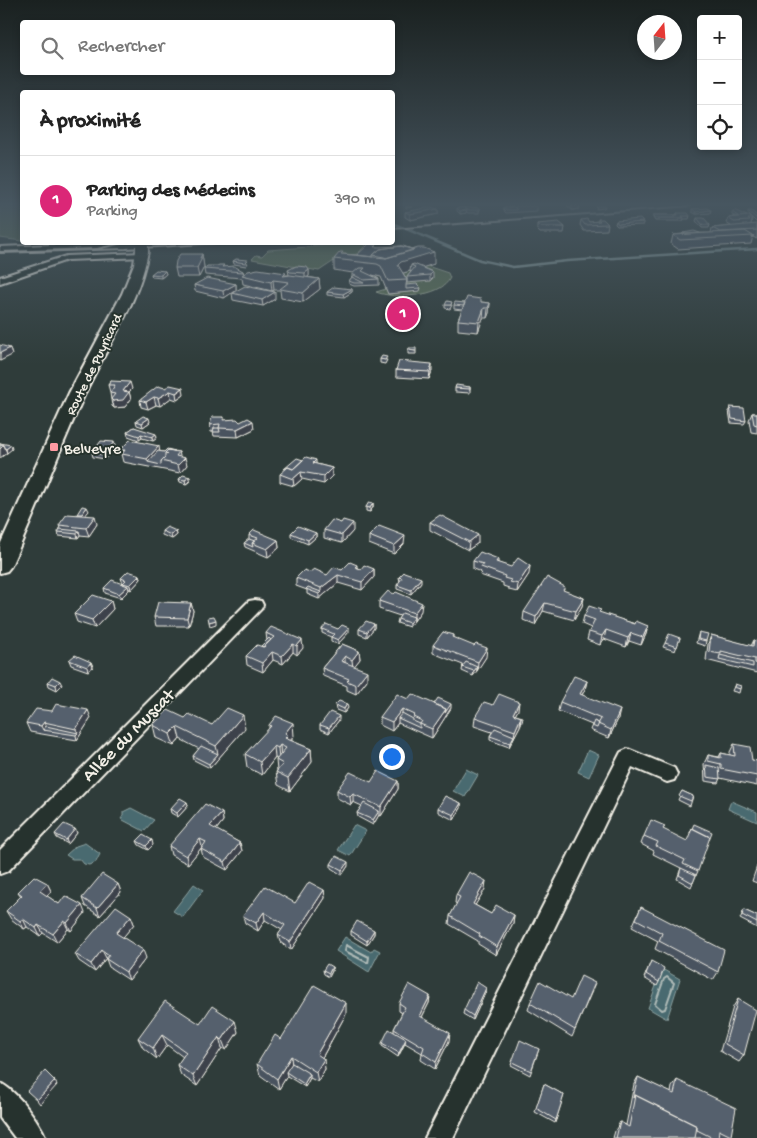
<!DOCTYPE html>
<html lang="fr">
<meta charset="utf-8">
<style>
body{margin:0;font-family:"Gochi Hand",sans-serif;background:#f6f6f6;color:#222}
.controls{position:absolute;right:15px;top:15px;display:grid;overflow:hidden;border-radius:5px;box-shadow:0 2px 8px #0003}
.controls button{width:45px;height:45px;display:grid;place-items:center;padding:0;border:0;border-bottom:1px solid #e0e0e0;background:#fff;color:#222;font:25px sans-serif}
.compass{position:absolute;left:637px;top:15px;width:45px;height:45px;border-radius:50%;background:#fff;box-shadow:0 2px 8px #0003;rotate:17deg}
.you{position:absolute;left:391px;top:756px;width:18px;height:18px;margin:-12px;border:4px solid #fff;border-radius:50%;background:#1a73e8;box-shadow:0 0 0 8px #1a73e833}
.badge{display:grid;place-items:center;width:32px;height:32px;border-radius:50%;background:#db2777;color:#fff;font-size:16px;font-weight:700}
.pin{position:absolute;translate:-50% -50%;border:2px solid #fff;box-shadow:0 1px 5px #0006}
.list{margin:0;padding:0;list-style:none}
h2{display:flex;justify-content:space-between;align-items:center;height:65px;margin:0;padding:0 20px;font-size:21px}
h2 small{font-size:16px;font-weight:400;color:#767676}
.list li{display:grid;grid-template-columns:32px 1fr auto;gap:15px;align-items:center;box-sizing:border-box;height:90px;padding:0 20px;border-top:1px solid #e0e0e0}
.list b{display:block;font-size:19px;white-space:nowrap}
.list p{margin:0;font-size:16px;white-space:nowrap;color:#767676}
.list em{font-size:16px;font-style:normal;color:#767676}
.icon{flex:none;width:28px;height:28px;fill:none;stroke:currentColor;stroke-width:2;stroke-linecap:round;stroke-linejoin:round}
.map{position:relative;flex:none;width:757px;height:1138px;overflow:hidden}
.search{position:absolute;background:#fff;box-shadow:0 2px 8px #0003;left:20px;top:20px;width:375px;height:55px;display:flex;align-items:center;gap:12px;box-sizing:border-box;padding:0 18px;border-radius:5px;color:#767676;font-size:19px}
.panel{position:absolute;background:#fff;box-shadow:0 2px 8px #0003;left:20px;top:90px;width:375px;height:155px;border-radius:5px}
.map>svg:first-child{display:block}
.green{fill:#5d7256;stroke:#a8b29f}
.water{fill:#496b70;stroke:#8da1a0}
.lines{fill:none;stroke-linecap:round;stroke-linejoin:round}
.shore{stroke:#b0bbb8;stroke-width:2}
.stream{stroke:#8da1a0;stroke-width:2.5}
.street-casing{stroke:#f4f1e8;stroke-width:4}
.secondary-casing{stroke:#f4f1e8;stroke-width:4}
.street{fill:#26332d;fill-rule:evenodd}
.secondary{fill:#26332d;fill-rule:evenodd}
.rail{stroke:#f4f1e8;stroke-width:2}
.secondary-bridge-casing{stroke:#f4f1e8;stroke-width:14;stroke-linecap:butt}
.secondary-bridge{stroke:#26332d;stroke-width:12}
.wall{fill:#49535e;stroke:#f4f1e8}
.shaded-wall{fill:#3c434c;stroke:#f4f1e8}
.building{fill:#55606d;stroke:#f4f1e8}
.poi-dot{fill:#ff9aa2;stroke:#26332d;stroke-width:2}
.labels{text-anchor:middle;stroke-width:4;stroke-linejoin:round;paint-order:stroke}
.far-street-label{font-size:14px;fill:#f4f1e8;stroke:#26332d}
.poi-label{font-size:16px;fill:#f4f1e8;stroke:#26332d;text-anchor:start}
.near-street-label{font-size:19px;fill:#f4f1e8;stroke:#26332d}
</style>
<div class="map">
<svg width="757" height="1138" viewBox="0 0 757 1138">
<rect width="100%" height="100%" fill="#2f3c3a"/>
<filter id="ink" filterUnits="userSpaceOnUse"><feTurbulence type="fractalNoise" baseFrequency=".02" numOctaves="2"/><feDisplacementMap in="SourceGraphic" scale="10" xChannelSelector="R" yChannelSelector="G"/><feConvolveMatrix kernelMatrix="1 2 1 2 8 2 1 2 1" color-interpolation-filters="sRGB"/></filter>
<g filter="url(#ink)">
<path class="green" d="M0,206H22V241L0,238Z
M360,243H365L366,245L357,254L340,257L319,271L252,259L256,255L262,256L268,250Z
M427,266L448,273L450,278C441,298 393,299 376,292L386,289L388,294L419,291L404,288L400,274Z"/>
<path class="water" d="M588,750L599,755L589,777L578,772Z
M466,769L478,775L465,797L453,791Z
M731,801L757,812V822L728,809Z
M131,808L154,820L144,831L121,819L123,816V812Z
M354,825L366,831L350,856L338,850Z
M85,843L100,854L96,862L89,865L84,864L80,859H72L66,855L76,846Z
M194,884L203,890L183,917L173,911Z
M345,937L371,952L374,948L380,951L369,972L336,951Z
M662,969L680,979L667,1019L648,1008Z"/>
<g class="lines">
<path class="shore" d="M346,945L369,957L368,963L345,951Z
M667,977L674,983L665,1009L662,1010L655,1004L664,979Z"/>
<path class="stream" d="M392,223L480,260L513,267L567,261L757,249"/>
<defs>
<path id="street" d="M122,242L97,248L0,251V247Z
M142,253H145V257L67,260L0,283V277L66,256Z
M255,600L261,601L263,605L261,609L8,871L0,874V850L249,601Z
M628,749L674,768L677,774L674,780L667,782L632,767L453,1138H425L621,752Z
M0,1083C16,1090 39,1121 46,1138H15L0,1118Z"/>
<path id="secondary" d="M142,248L148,251C140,300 109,343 88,387C61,446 38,507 11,566L7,571L0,573V545L69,393L122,294L134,264L136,251Z"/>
</defs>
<use href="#street" class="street-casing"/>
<use href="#secondary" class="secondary-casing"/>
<use href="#street" class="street"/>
<use href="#secondary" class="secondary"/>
<path class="rail" d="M392,229L691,206
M0,253L126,249L235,242"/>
<defs>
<path id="secondary-bridge" d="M142,246V251"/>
</defs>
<use href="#secondary-bridge" class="secondary-bridge-casing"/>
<use href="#secondary-bridge" class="secondary-bridge"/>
</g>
<path class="wall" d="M510,206H513L515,208L516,206H537V211L506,213L503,210L504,207H510Z
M567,206H580L579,209L572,210Z
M457,208H480L479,213H468L466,212V213L460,214L457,211Z
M438,209V214L410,220L405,217V212Z
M692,209L711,210L710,213L696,214L692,212Z
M748,211L757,216V221L756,222L748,214Z
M732,212L752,219L751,225L757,224V239L753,237L754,235L753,236L751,244L678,249L671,244L673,235L682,234L683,233H711L712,228L731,226L726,223L728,218L733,217L734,216L732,215Z
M677,213L690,216L689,219H684L683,221H655L653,218V215H676Z
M697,218L710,225L709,228H702L696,221Z
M598,219L608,224L607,230L584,231L580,225L581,220L589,222L598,221Z
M616,221L643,222V225L617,226L615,224Z
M537,224L565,227L564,233H540L537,230Z
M377,247L434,264L422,267L433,278L430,281L407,283V277L411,272L410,271L403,273L407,280L406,285L421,288L420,291L388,294L381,277L372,275L379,279V285L354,286L349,284V281L352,277V274L353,273L334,270V259L343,254L357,255Z
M202,254L204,267L199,277H177L175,268Z
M233,261L248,263L246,266L234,264Z
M224,267L243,271L244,274L286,275H289L288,270H309V276L307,277L319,279L320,289L303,302L281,298L280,290H274L272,291L243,284L242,278L205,275L204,269Z
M165,271L166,274L161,278L152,277L151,274Z
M236,284V290L224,298L195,291L194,285Z
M352,289V292L344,297L327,295V292Z
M232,293L275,299L263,306L233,300Z
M481,302L490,303L489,313L487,318H483L478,332L458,330V320L462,310L454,309V305L465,303Z
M445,305H452L450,309L445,308Z
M408,350L416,351V354H408Z
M380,359L387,360L385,364L380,363Z
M396,370L432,371L429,379L396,377Z
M111,381L132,389L129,392L131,399L125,407L114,408L112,406L110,393V392L108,385Z
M470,387V393L455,392V388Z
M165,388L184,395L177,400L171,398L160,406L156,405L148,409L141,407L140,400Z
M730,407L746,421L744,424L731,423L729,411Z
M752,413H757V433L751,432L749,420Z
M224,417V420L254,429L238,437L214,436L213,432H211L210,425Z
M136,421L150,422L143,427L137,425Z
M134,427L157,438L153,441L142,438L139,440L128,436L127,432Z
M115,446L105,459L93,457L92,453Z
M120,450L164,452H179L180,456L187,465L180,473L123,462Z
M303,460H316V464L332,468V476L324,484L302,479L294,486L280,482V474Z
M190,477V481L186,484L180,482L179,479Z
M373,503V507L370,512L366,511V507Z
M89,511L85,515L97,524L89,536L80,535L78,538L59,536L58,532L60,529L59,525L77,515Z
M430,522L478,543L468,550L430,530Z
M341,523L353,531L342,543L324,538V530Z
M162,531H176L177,535L172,539L162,535Z
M291,533H316V537L308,544L291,537Z
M249,535L278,540L279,548L268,557L245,547L244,543L249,539Z
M369,536L404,544L394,554L369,544Z
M498,559V563L529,574L517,592L509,590V588L503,586V583L480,575L481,572L473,569V561Z
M357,565V568L361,569H374V577L362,590L338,583L319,599L307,594V590L296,586V578L310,572L327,575Z
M140,575L141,579L131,590L128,588L129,590L121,598L105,593L104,588L123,584L121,578Z
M399,577L421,582L411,594L397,589V585L400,582Z
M564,591L584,598L582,606L574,620L543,611L535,625L523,620L524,612Z
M111,601L113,609L95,628L77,622L74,614Z
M379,601L421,611L409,627L397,623L398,619L400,616L379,609Z
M191,603L193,611L189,626H156L154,617Z
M600,613L635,624L648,626L646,634L641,645L629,641L626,647L604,639L600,645L587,640L589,632L591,628L582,624L584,616Z
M374,624V628L367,637L359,634V629Z
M322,629H338L349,632L338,644L331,642V637L322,633Z
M699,632L706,641L705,646L696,643Z
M266,633L303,648L297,655L293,652L283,664L273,660L263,672L247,665L246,656L261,647L267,641Z
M453,635V638L486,657L473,676L462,671L463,665L433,653V645Z
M711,635L751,646L754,640L757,641V673L706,660L708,644Z
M680,638L675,651L663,647L665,643Z
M342,644L359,651L360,659L354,666L367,680L356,694L347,690V686L323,676L322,668Z
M69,660L91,662L93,667L88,671L71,665Z
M587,681L585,689L582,695L618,719L609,738L590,730L592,725L558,711L560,702Z
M48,682L62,685L57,690L49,686Z
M735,684L740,689L739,693L732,691Z
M408,699L434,704L451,708L432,738L398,723L392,731L380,725V717Z
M335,705L348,708L344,713L336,710Z
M493,705L518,710L515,715L523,717L522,722L509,747L490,740V736L492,732L474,726L475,717Z
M91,718L77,740L30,732L26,723Z
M185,718L212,725L245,728L210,768L194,760L193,756L199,749L180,739L174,746L156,738L153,725Z
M339,720L329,733L320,729V725Z
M269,725L294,736L290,740L311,749L312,762L290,791L278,785L276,772L277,771L276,760L277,759L275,758L262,775L247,767L245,754L269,729Z
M734,744L752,760L757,761V786L720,778L718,783L705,781L704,764L708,755L719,757L721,753L730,755V752Z
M398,781V789L381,816L379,815L373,825L358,817L357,813L362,806L353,802L351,805L337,798V790L371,782Z
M682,791L693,796L690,806L678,800Z
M187,802L188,806L178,817L171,813L170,809Z
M461,803V808L454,820L438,812V808Z
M222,813L223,821L216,830L240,843L242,851L227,870L203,857L201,849L202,847L188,864L171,855L169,846Z
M75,829L77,833L68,844L57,838L55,834Z
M663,829L698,871L691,887L677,879L681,868L653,854L654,851L641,844L644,836Z
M137,841L153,845L148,850L139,845Z
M331,864L348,866L342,875L331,868Z
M757,866V883L752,881Z
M47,883L51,891L47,896L59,904L85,913L71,931L68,929L57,942L43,933L40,936L27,927L24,929L11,919L6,911L21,896L18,892Z
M118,884L121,892L100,916L85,906L82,898Z
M485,889L475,905L491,914L514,915L513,923L496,955L478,944V941L449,924L450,916L457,904L455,903L456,895Z
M324,890L325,898L291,950L280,942L278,935L282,930L265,920L258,931L245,923L243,916L295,903Z
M641,907L718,972L713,980L655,949L658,941L632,927Z
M744,910L757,916V928L740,919Z
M131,916L134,924L123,937L146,958L129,980L109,967L106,959V958L95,972L79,961L75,954Z
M374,930V934L367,945L351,935V931Z
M651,961L659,982L657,986L644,978Z
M332,967V971L329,977L324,974L323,970Z
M486,991L473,1020L463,1014L464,1010Z
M592,991L572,1037L528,1010L530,1003L571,999Z
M430,996L429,1003L422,1017L449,1041L435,1069L421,1060L422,1053L405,1043L398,1057L382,1046V1043L394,1032V1029L402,1013L399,1011V1003Z
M738,999L744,1055L739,1062L720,1051L733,1007Z
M346,1014L322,1058L325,1069L318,1082L310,1078L305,1087L287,1076L279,1089L260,1075L257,1064L281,1039Z
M200,1024L238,1032L226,1050L222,1048L197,1086L181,1075L177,1065L183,1057L167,1045L157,1059L143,1048L138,1038Z
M539,1049L530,1075L511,1065L512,1062Z
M638,1077L671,1093L672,1087L677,1080L731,1136L729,1138H613L615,1131L620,1122L626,1125L634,1084Z
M544,1084L564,1095L555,1123L535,1112Z"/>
<path class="shaded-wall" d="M406,206H412V207L406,208Z
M572,206H580L579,209L572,210Z
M597,206H605L604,208L596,209Z
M438,209V214L410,220V214Z
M467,210L466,213L460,214V211Z
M711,210L710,213L696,214V212Z
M434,252V264L415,270V267L411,265L410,271L400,274L386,261Z
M202,254L204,267L199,277L197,268Z
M309,270V276L305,279V273Z
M165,271L166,274L161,278V275Z
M433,272V278L430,281V275Z
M319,279L320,289L303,302V293Z
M273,280L274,290L272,291L271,282Z
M236,284V290L224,298L223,291Z
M352,289V292L344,297L343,294Z
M275,292V299L263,306L262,300Z
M490,303L489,313L487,318L488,308Z
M484,308L483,318L478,332L479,322Z
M10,348L12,355L0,361V353Z
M432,364V371L429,379L430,372Z
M130,382L132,389L129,392L131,399L125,407L114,408L113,401L123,391Z
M183,388L184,395L177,400L176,393Z
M170,391L171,398L160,406L158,398Z
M154,397L156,405L148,409L146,402Z
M149,418L150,422L143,427L142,423Z
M253,421L254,429L238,437L237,429Z
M141,434L142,438L139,440V436Z
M156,434L157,438L153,441L152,437Z
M114,442L115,446L105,459L104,455Z
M4,445L7,453L0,458V449Z
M11,445L12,449L7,453L6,449Z
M159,446L160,453L148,462L147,459Z
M185,458L187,465L180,473L178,465Z
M332,468V476L324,484V476Z
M301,472L302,479L294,486L293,479Z
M190,477V481L186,484L185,480Z
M373,503V507L370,512V508Z
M87,507L89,511L83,518L82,514Z
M95,516L97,524L89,536L86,528Z
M353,523V531L342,543V535Z
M79,531L80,535L78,538L77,534Z
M176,531L177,535L172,539L171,535Z
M316,533V537L308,544V540Z
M478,535V543L468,550L469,542Z
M405,536L404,544L394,554V546Z
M278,540L279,548L268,557L267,549Z
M530,566L529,574L517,592L518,584Z
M374,569V577L362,590V582Z
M140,575L141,579L131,590L130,585Z
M338,575V583L319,599V594L321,592V588Z
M421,578V582L411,594V590Z
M128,586L129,590L121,598L119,594Z
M584,598L582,606L574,620L576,611Z
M111,601L113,609L95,628L92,620Z
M191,603L193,611L189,626L187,618Z
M422,603L421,611L414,621V613Z
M545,603L543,611L535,625L536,617Z
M414,617V621L409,627V623Z
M216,620V624L210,626L209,622Z
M374,624V628L367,637V632Z
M648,626L646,634L641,645L643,637Z
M349,628V632L338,644V640Z
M606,630L604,639L600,645L602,636Z
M631,633L629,641L626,647L628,638Z
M302,640L303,648L297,655V646Z
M293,644V652L283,664L282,656Z
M487,648L486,657L477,671L478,662Z
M359,651L360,659L353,668L352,660Z
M272,652L273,660L263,672L262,663Z
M345,656V665L341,661Z
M91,662L93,667L88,671L87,667Z
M477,667V671L473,676L474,671Z
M367,671V680L356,694V685Z
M60,681L62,685L57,690L56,685Z
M587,681L585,689L578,703L580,694Z
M519,702L518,710L513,719V714Z
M347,704L348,708L344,713V709Z
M451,704V708L432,738V729L446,709Z
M402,709V718H398V723L392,731V722Z
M88,710L91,718L77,740L76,735L78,733L76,729Z
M620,710L618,719L609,738L611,730Z
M243,715L245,728L210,768L209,764L218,754L216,746Z
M339,716V720L329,733V728Z
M521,717L520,726L509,747L510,743L514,736L515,731Z
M44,722L47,730H43L41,726Z
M293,723L294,736L286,746L285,733Z
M177,727L180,739L174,746L170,734Z
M280,745L281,758L279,760L278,748Z
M274,746L275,758L262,775L260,762Z
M311,749L312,762L290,791L288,778Z
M398,781V789L381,816V807Z
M353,794V802L351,805L350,797Z
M187,802L188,806L178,817L177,813Z
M461,803V808L454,820V815Z
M379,811V815L373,825V820Z
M222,813L223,821L212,835L210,826Z
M75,829L77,833L68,844L66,840Z
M200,839L202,847L188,864L186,856Z
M152,840L153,845L148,850L146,846Z
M240,843L242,851L227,870L225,862Z
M348,862V866L342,875V870Z
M486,881L485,889L471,912L473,904Z
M47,883L51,891L44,899L40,891Z
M118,884L121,892L100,916L97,908Z
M324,890L325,898L291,950L290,942Z
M82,905L85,913L71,931L67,923Z
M264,912L265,920L258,931L256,923Z
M514,915L513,923L496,955L497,947Z
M131,916L134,924L120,941L116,933Z
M23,919L27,927L24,929L20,921Z
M64,921L68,929L57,942L53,934Z
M38,925L43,933L40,936L36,928Z
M374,930V934L367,945V941Z
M102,950L106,958L95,972L91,964Z
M143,950L146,958L129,980L126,972Z
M332,967V971L329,977V973Z
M486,988V991L473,1020V1016Z
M430,996L429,1003L419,1023L420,1016Z
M346,1003V1014L318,1065L317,1054Z
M235,1021L238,1032L226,1050L222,1040Z
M450,1033L449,1041L435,1069L436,1062Z
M162,1035L167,1045L157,1059L153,1048Z
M219,1037L222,1048L197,1086L193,1076Z
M406,1039L405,1043L398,1057L399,1053Z
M291,1056L292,1067L286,1072L287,1076L279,1089L277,1079Z
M324,1059L325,1069L318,1082L316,1072Z
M310,1074V1078L305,1087L304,1084Z
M55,1081L57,1085L40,1104L37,1100Z"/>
<path class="building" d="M511,206H513L517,210H506L504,207H511Z
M431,207L438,209L410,214L405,212Z
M464,207L467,210L460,211L457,208Z
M470,207L480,208V210H468L465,208Z
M707,208L711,210L696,212L692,209Z
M734,210L747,216L733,217V216H738L732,212Z
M748,211H752L757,216V219Z
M677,213H688L690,216H682L684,218H655L653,215H678Z
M749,216L752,219H748L750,221L734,222L728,218Z
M697,218H704L710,225H703Z
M587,219L589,222L600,221L598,219H603L608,224L585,225L581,220Z
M640,219L643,222L618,224L616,221Z
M559,222L565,227H541L537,224Z
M757,224V230L720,232L712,228Z
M694,231L700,233L686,234L683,233Z
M745,231L753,236L680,240L673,235Z
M369,244L377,245L375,247L403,246L412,249L401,246L380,249L373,255V257L357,255Z
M401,246L414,250L386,258L384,257L373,255L380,249Z
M418,248H424L434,252L401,262L398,265L407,280L388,281L381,266L377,264L334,259L340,252H343L341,254L386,258Z
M180,254H202L200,258H202L197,268H175L176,261Z
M236,259L248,260L245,263L233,261Z
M414,264L433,272L430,275L407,277L415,267L411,265Z
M219,265H224L222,267L234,266L243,271V272L204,269L207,266H217Z
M296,266L307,267L309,270L305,273L290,272L288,270Z
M359,268H365L362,271L379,279L364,280L352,274Z
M258,269L286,273L283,276L290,275L319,279L303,293L280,289L289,282L273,280L271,282L242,275L248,271Z
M156,270L165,271L161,275L151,274Z
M352,277L364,283H354L349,281Z
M207,278L236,284L223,291L194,285Z
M417,284L421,288L406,289V285Z
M245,286L275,292L262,300L232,293Z
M334,287L352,289L343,294L327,292Z
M467,297L481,299V302L490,303L488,308H484L479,322L458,320Z
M447,301L452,302L451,305H445Z
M455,302L465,303L464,306L454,305Z
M0,345L10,348L0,353Z
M409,348H416V351L408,350Z
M382,356L387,357L385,360L380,359Z
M399,361L432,364L430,372L396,370Z
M111,381L130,382L123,391L129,392L123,400L113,401L111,399L115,394L110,393L115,385H108Z
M170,385L183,388L176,393L170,391L158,398L154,397L146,402L140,400L158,386L165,388Z
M456,385L470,387V389L455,388Z
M730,407L744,408L746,421L732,419Z
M752,413H757V425L754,424Z
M143,416L149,418L142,423L136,421Z
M212,417H224L223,420L237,419L240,422L248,418L253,421L237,429L219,428L220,424L210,425Z
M134,427L156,434L152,437L141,434L139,436L127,432Z
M214,428H219L220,432H213Z
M130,440L159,446L147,459L122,454L125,450H120Z
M101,441L114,442L104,455L92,453Z
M0,443L11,445L6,449L4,445H0Z
M0,445H4L0,449Z
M167,449L175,451L168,450L165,453V457L161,461V465L148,462L158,451L164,452Z
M168,450L179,452L176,456L185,458L178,465L161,461L168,454L165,453Z
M306,457L316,460L313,463L332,468L324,476L301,472L293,479L280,474L288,467L293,469Z
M297,458L303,460L293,469L288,467L284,469Z
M183,475L190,477L185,480L179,479Z
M369,502L373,503L370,508L366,507Z
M82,506L87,507L82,514H77Z
M67,514L95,516L86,528L59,525Z
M440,515L478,535L469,542L430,522Z
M332,520L341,523L343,520L353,523L342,535L324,530Z
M298,526L316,533L308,540L291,533Z
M379,526L405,536L394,546L369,536Z
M167,527L176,531L171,535L162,531Z
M60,529L79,531L77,534L58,532Z
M254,530L278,540L267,549L252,543L258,538L249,535Z
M249,539L255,541L252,543L253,547L244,543Z
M480,552L498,559L496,562L511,567L518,558L530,566L518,584L510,582L511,580L504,578L505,576L481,567L483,564L473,561Z
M350,562L357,565L355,567L361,569L364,565L374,569L362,582L338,575L321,588L296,578L304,570L310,572L314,569L327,575L334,567L342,570Z
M128,571L140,575L130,585L123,583L126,580L121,578Z
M404,572L421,578L411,590L397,585L402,578L399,577Z
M547,577L565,587L563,590L584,598L576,611L545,603L536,617L524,612Z
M112,580L128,586L119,594L104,588Z
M308,587L321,592L319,594L306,589Z
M388,591L394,594L396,592L422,603L414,613L379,601Z
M93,595L111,601L92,620L74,614Z
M158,602L191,603L187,618L154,617Z
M589,606L601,610L599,612L635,624L636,621L648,626L643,637L631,633L628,638L606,630L602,636L589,632L595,620L584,616Z
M402,613L414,617L409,623L398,619Z
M214,616L216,620L209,622L208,617Z
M366,621L374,624L367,632L359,629Z
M326,624L338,629L342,625L349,628L338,640L331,637L334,634L322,629Z
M271,627L302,640L297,646L293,644L282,656L272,652L262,663L246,656L257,645L263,647L274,637L266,633Z
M443,632L453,635L452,637L474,646L476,644L487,648L478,662L433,645Z
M699,632L708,634L706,641L698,639Z
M669,634L680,638L677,647L665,643Z
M711,635L753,646L754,640L757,641V664L755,663V659L721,651V654L709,652Z
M269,638L271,640L264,647L261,646Z
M342,644L359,651L352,660L345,656L341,661L367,671L356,685L347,681L349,679L322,668Z
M75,655L91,662L87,667L69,660Z
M720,655L753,663V667L719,659Z
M466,662L477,667L474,671L462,667Z
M574,676L587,681L580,694L620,710L611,730L598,724L601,719L560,702Z
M52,677L60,681L56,685L48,682Z
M735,684L741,686L740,689L734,687Z
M397,694L408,699L412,694L446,709L432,729L420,724L422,721L413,717L415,715L402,709L392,722L380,717Z
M499,694L519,702L513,714L521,717L515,731L475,717L484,702L493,705Z
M438,698L451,704L445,713L446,709L434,704Z
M339,701L347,704L344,709L335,705Z
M56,704L88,710L76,729L44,722L41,726L26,723L36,709L52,711Z
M227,708L243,715L216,746L177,727L170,734L153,725L168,710L185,718L189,714L212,725Z
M330,712L339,716L329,728L320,725Z
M402,713L413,719V721L420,724V728L398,718Z
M276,716L293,723L285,733L288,735L285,738L311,749L288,778L276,772L283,764L276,760L286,748L280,745L278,748L274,746L260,762L245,754L271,726L269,725Z
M594,721L599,723L597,728L592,726Z
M46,726L78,733L76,735L43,730Z
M495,728L514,736L510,743L490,736Z
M734,744L750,747L752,760L757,761V776L721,769V764L708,761V755L721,758V753L735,756Z
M201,746L218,754L209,764L193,756Z
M706,765L719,768L720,779L707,777Z
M378,771L398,781L381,807L353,794L350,797L337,790L350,772L371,782Z
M682,791L693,796L691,801L679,796Z
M445,796L461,803L454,815L438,808Z
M180,798L187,802L177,813L170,809Z
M364,803L379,811L373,820L357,813Z
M205,804L222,813L210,826L240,843L225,862L201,849L206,842L200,839L186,856L169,846Z
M651,820L665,826L663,829L687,841L692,828L710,837L698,871L683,864L685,860L656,846L658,842L644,836Z
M64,824L75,829L66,840L55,834Z
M694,824L712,832L710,837L692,828L690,833Z
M143,835L152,840L146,846L137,841Z
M336,856L348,862L342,870L331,864Z
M681,868L696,875L693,883L679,875Z
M469,872L486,881L473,904L491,914L496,905L514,915L497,947L479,936L480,934L450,916L460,897L456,895Z
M102,874L118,884L97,908L82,898Z
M34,876L47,883L40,891L59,904L65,896L82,905L67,923L64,921L53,934L38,925L36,928L23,919L20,921L6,911L22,895L18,892Z
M309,882L324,890L290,942L278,935L285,925L264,912L256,923L243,916L265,886L295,903Z
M116,906L131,916L116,933L143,950L126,972L106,959L109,955L102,950L91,964L75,954Z
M641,907L724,950L718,972L659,941L662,933L636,919Z
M744,910L757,916V923L742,915Z
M357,921L374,930L367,941L351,931Z
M651,961L664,968L659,982L646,974Z
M327,964L332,967L329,973L323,970Z
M581,976L595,983L575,1030L530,1003L540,981L571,999Z
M477,982L486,988L473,1016L464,1010Z
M409,984L430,996L420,1016L450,1033L436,1062L422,1053L424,1047L394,1029L405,1007L399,1003Z
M314,985L346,1003L317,1054L324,1059L316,1072L291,1056L277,1079L257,1064L275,1035L281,1039Z
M738,999L756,1010L744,1055L725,1044Z
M165,1001L200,1024L212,1006L235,1021L222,1040L219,1037L193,1076L177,1065L186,1052L162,1035L153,1048L138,1038Z
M389,1029L406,1039L399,1053L382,1043Z
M520,1040L539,1049L531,1071L512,1062Z
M292,1063L310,1074L304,1084L286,1072Z
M45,1071L55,1081L37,1100L27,1091Z
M638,1077L674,1094L677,1080L736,1108L731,1136L719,1130L718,1138H713L697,1130V1126L635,1095L633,1098Z
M544,1084L564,1095L556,1120L536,1108Z
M635,1095L697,1126L695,1138H616L620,1122L629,1127Z"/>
</g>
<linearGradient id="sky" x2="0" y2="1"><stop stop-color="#1a2120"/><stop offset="0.56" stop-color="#475660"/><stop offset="1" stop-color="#475660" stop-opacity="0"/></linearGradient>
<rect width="757" height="365" fill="url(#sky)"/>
<rect class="poi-dot" x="49" y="442" width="10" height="10" rx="2.5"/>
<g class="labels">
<g class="far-street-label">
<text transform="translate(93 364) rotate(-64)" y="5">Route de Puyricard</text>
</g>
<g class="poi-label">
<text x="64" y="453">Belveyre</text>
</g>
<g class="near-street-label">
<text transform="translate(127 734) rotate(-45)" y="7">Allée du Muscat</text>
</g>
</g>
</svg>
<div class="controls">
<button>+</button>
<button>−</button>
<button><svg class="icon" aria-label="locate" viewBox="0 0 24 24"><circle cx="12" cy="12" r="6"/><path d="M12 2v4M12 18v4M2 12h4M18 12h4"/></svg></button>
</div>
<svg class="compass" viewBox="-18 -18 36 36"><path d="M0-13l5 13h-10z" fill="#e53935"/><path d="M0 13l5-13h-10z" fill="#767676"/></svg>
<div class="you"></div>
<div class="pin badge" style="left:403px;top:314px">1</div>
<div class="search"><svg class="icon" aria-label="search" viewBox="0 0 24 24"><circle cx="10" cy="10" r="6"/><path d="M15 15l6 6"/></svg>Rechercher</div>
<section class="panel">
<h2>À proximité<small></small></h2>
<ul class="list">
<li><span class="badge">1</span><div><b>Parking des Médecins</b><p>Parking</p></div><em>390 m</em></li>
</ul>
</section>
</div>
